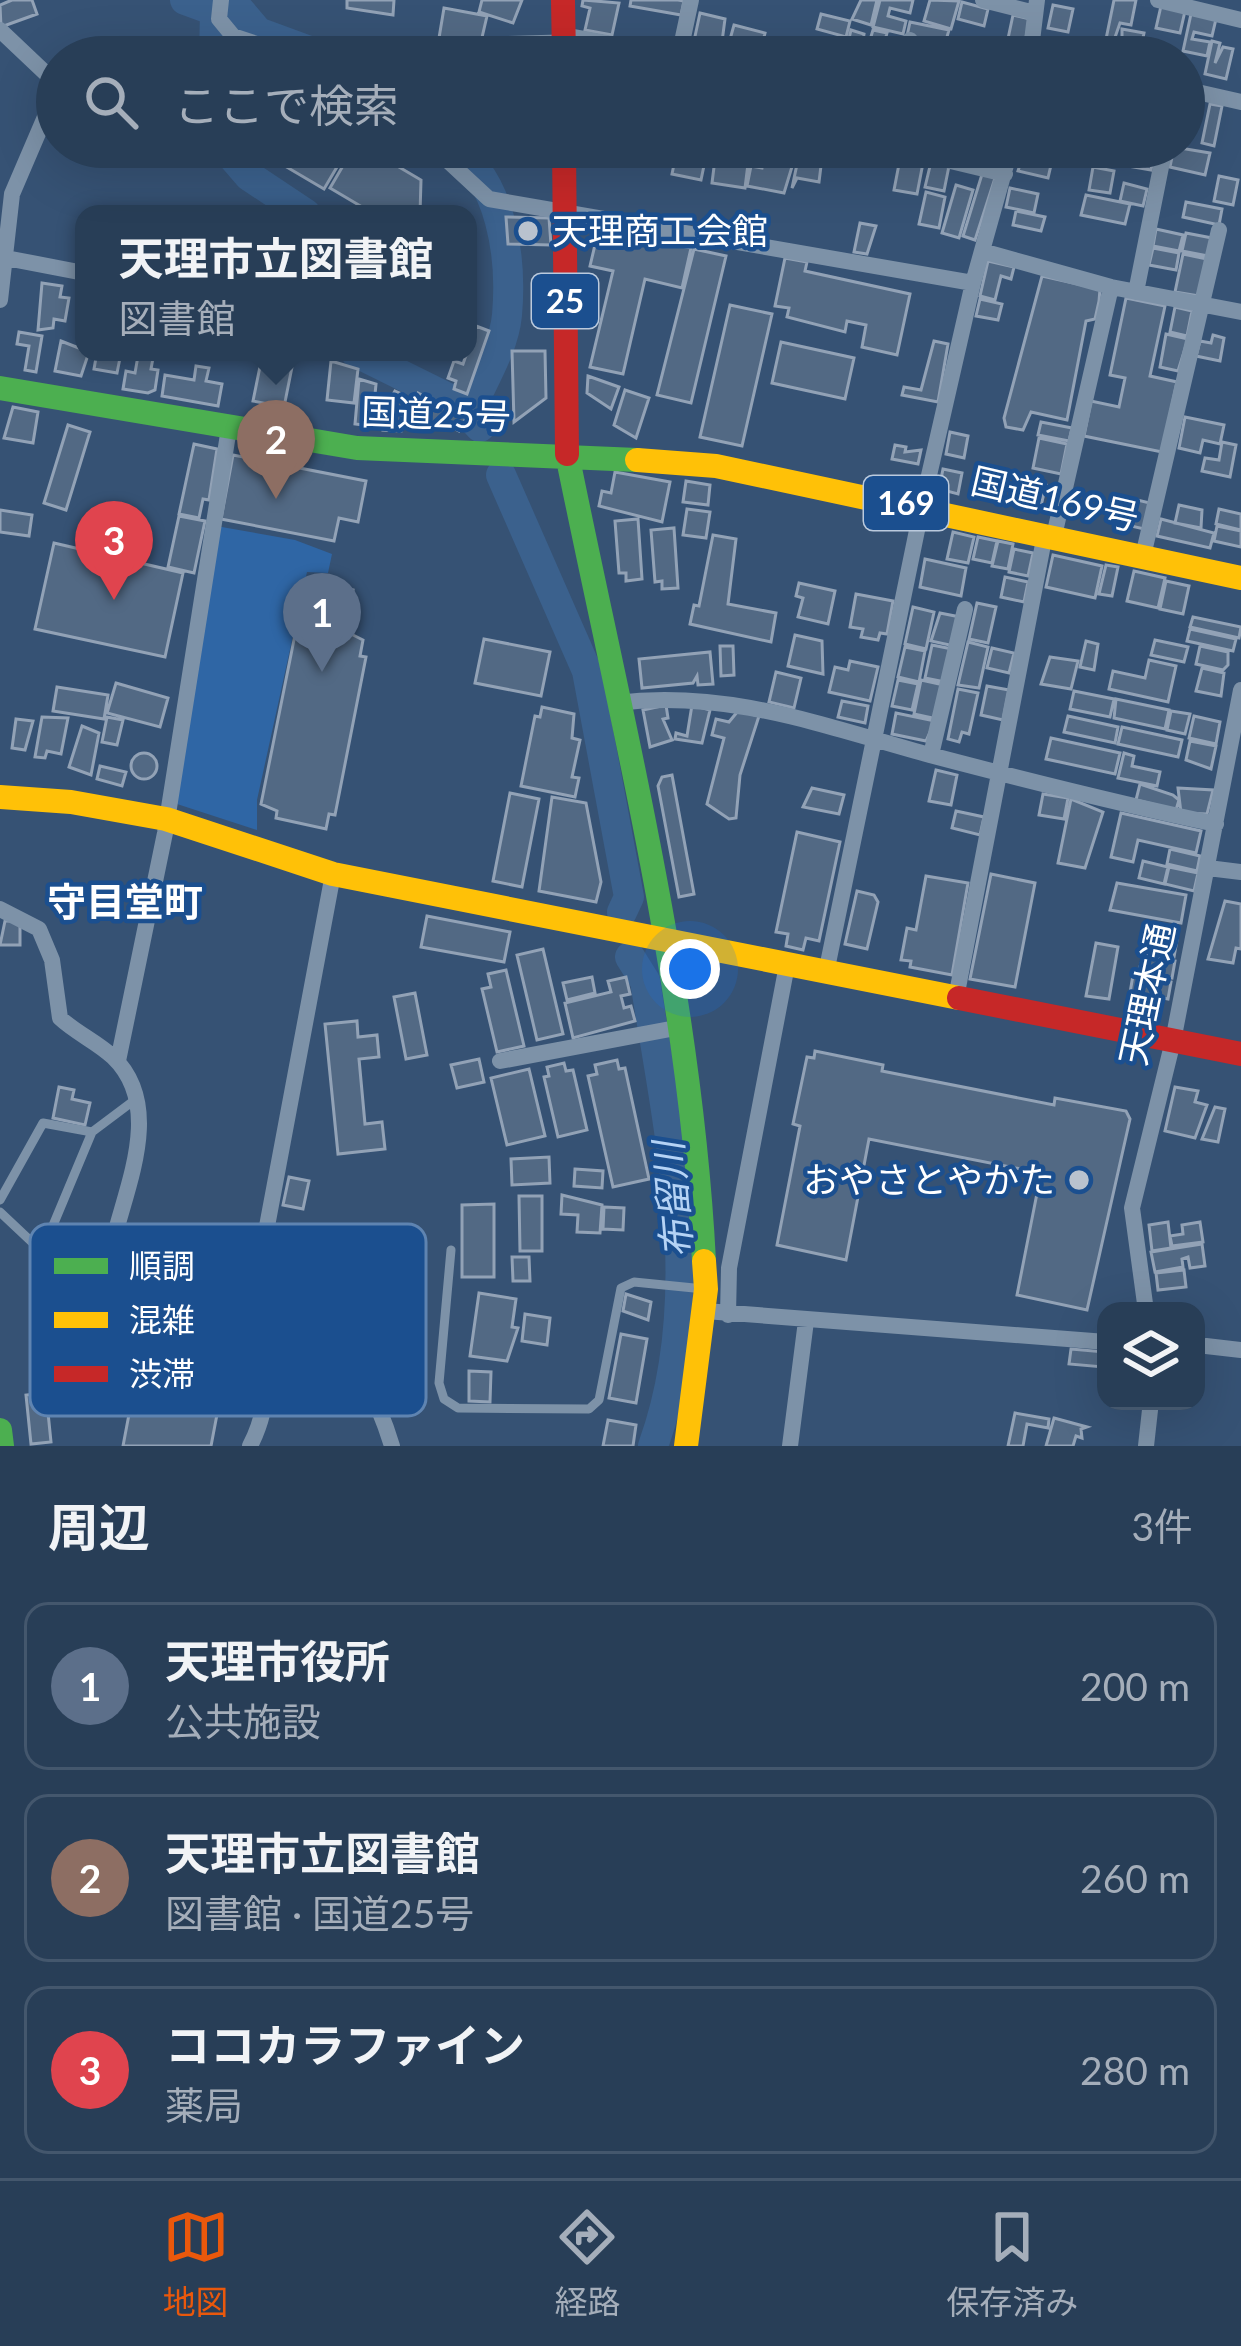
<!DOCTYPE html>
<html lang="ja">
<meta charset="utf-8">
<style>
body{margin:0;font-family:Lato,"Noto Sans JP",sans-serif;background:#344961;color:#f1f3f6}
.controls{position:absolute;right:36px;bottom:36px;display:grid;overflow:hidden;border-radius:24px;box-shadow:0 12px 48px #0002}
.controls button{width:108px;height:108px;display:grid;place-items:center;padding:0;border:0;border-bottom:3px solid #44576d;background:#283e57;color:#f1f3f6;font:60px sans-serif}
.you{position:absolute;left:690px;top:969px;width:42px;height:42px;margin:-30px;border:9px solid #fff;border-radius:50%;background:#1a73e8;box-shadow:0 0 0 18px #1a73e833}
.badge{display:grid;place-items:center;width:78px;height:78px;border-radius:50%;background:#ea580c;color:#fff;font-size:39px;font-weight:700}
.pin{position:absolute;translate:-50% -99px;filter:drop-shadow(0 3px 6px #0008)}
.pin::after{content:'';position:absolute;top:63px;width:42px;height:36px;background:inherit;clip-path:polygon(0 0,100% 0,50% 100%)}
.popup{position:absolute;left:75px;top:205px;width:402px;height:156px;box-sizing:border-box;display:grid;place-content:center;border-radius:24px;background:#283e57;filter:drop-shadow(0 3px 9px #0005);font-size:39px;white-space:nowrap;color:#a5aeba}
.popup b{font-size:45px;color:#f1f3f6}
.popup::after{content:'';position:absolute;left:50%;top:100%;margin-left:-24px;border:24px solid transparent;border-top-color:#283e57}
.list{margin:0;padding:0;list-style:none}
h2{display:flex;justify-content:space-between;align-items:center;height:156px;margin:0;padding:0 48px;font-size:51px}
h2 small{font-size:39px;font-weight:400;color:#a5aeba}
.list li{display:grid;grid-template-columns:78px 1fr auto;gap:36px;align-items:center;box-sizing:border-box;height:168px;margin:0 24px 24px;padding:0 24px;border:3px solid #44576d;border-radius:24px}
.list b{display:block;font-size:45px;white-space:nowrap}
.list p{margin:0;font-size:39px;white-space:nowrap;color:#a5aeba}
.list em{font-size:39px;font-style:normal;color:#a5aeba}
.icon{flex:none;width:66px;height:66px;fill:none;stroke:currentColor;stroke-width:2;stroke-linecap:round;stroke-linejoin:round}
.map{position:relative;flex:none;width:1241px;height:1446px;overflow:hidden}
.search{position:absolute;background:#283e57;box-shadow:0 12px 48px #0002;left:36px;right:36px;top:36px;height:132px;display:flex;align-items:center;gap:30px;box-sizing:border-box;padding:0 42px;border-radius:66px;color:#a5aeba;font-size:45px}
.sheet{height:732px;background:#283e57}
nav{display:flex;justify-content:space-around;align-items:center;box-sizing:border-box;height:168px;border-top:3px solid #44576d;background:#283e57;font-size:33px;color:#a5aeba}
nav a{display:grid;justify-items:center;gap:6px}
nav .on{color:#ea580c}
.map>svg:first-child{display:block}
.green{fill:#2f66a5}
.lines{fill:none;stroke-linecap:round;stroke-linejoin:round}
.river{stroke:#3b618d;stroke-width:30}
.building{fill:#526984;stroke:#92a2b6;stroke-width:3}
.lane{stroke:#7d92a8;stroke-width:9}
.street{stroke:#7d92a8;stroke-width:16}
.fast{stroke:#4caf50;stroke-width:24}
.slow{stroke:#ffc107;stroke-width:24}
.jam{stroke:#c62828;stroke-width:24}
.poi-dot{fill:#b9c2ce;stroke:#1b4f8f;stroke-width:4.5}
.labels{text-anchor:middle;stroke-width:9;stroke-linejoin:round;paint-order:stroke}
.shield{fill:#1b4f8f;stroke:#bbcadd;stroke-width:3}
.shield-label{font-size:33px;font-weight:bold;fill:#fff}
.poi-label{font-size:36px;fill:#fff;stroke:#1b4f8f;text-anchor:start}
.street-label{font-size:36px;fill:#fff;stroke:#1b4f8f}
.neighbourhood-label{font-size:39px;font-weight:bold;fill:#fff;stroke:#1b4f8f}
.water-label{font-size:39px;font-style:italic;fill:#b5d3f5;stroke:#1b4f8f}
.key{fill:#1b4f8f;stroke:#5f84b1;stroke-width:3}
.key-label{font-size:33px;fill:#fff}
</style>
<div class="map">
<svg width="1241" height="1446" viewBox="0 0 1241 1446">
<rect width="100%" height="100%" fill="#365274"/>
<path class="green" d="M216,526L295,540L332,554L328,573L307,572L257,800V830L177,804Z"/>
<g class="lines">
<path class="river" d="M185,0L215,11
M231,0L258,32L326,57
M214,57L215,11
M224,147L249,176L306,214
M449,147C502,175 512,259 507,315C504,348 482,382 469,412
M355,352L458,403L480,427
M501,475L587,671L629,897L622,912
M630,957L645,981C669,1133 707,1297 653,1446"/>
</g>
<path class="building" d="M12,0H32L37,14L1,27L0,5Z
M347,0H394L393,15L347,8Z
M482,0H522L513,23L479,12Z
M583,0L619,3L612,35L585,30L590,8L582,6Z
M631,0H678L684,1L681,15L630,6Z
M861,0H877L871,25L852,19Z
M880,0H913L910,13L890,8L888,16L906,21L903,34L873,27Z
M930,0L959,1L951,29L924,21Z
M1114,0H1136L1131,25L1120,23L1112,46L1105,44Z
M962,2L988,9L984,26L958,19Z
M1053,5L1073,9L1068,32L1048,28Z
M1161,6L1185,11L1180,33L1156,28Z
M444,8L487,16L480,46L439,38Z
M700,13L725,19L720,57L691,55Z
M821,14L850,21L846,37L817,29Z
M1191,14L1216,19L1212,36L1194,32L1192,39L1210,42L1207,56L1183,51Z
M1013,15L1030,19L1023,51L1006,48Z
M910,22L949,30L945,44L907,36Z
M734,25L765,33L759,57H725Z
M1122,29L1144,33L1139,57H1122Z
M851,30L864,34L863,41L869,43L873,30L887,33L881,56L847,47Z
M1212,41L1220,43L1215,63L1223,47L1233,49L1226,79L1205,74Z
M1210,104L1222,106L1214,146L1202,143Z
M341,147L347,150L324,189L256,149Z
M354,147H365L421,180L420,214H374L330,188Z
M766,147H798L784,193L747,186L751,166L762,168Z
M809,147L823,150L819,182L797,178L792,188L800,150Z
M1132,147H1156L1151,170L1128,166Z
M1174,147L1210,153L1205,175L1170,167Z
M677,150L706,156L701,180L672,174Z
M1022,158L1051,165L1048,178L1018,171Z
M715,159L748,164L745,188L712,183Z
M900,159L923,163L917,194L894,190Z
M931,162L949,166L944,191L925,187Z
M1093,167L1114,171L1110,193L1089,190Z
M983,171L996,175L975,240L963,236Z
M1219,176L1238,180L1233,205L1214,201Z
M1124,183L1147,189L1143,206L1120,201Z
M956,185L973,190L959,238L942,233Z
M1010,188L1038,194L1034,213L1006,207Z
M926,192L945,197L939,228L919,224Z
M1086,195L1130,204L1125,224L1081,215Z
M1186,202L1222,209L1219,225L1183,217Z
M1016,211L1045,217L1041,231L1013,225Z
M506,217L549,218L551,245L508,244Z
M860,223L876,226L867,254L854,252Z
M599,228L691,248L682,288L645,279L623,374L590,367L613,271L590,266Z
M1156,229L1183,235L1179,251L1153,246Z
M1186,233L1212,238L1208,256L1182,251Z
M1153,248L1179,253L1176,270L1149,265Z
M694,249L726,256L691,403L657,395Z
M1183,254L1207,259L1199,296L1175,292Z
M785,258L807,262L805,271L910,294L897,355L862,347L866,325L847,321L845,332L787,317L789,308L775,306Z
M988,261L1014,267L1011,279L1001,276L995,300L980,296Z
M1042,276L1100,289L1099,301L1095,319L1086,321L1067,420L1031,412L1023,430L1006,427L1004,418Z
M42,283L62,286L60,297L69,298L65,321L54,319L53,328L38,330Z
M1126,298L1165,306L1150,376L1177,382L1162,452L1084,436L1091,401L1119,407L1125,378L1110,375Z
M980,299L1002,304L998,320L976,316Z
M730,305L772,314L742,446L700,437Z
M1175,307L1192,311L1187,336L1170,332Z
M476,326L489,331L467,394L454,389L456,381L448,378L454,361L463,364Z
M19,332L42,336L36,372L25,370L29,346L17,344Z
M1166,334L1188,339L1178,371L1160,367Z
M1213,335L1224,338L1220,361L1196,356L1200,341L1211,343Z
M61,341L89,352L81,376L55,371Z
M934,341L948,344L938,402L902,395L904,387L921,390Z
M781,342L854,358L845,399L772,383Z
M512,351H545L546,398L514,422Z
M97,352L121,353L117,373L94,369Z
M263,352H295L284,407L253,401Z
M138,356L153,358L151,369L158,370L155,390L148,393L123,389L126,371L135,373Z
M331,361L358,369L354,403L327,400Z
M196,366L209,368L206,381L222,384L218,406L162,396L165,375L194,380Z
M588,376L619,387L611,409L587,393Z
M359,379L376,384L372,426L355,424Z
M625,390L649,398L636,438L614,425Z
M395,391L404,395L401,431L383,430L385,408Z
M418,393L466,418L459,431L438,420L433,429L406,416Z
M13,407L38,412L33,443L4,438Z
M1185,417L1224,425L1220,444L1203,440L1200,453L1179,448Z
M1041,422L1072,428L1069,441L1038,435Z
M68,425L90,432L66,510L44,503Z
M950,432L968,436L964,458L946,454Z
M1039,438L1067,444L1061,474L1033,468Z
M1222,442L1236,445L1230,477L1202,471L1205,458L1219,460Z
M194,444L217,449L209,500L203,499L199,518L179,514Z
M895,445L906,447L905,452L921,450L918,464L892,459Z
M233,455L366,481L358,522L339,518L334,541L221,519Z
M943,469L962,473L958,494L939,489Z
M615,472L670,482L662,522L599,506L602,491L611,493Z
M686,481L710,485L708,505L683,502Z
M1030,482L1046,485L1040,510L1024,506Z
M1125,497L1150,503L1144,529L1118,523Z
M1179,505L1202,510L1201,528L1175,523Z
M687,509L710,512L706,538L683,535Z
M1219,509L1241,514V530L1216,524Z
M0,510L32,515L29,536L0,532Z
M179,516L205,521L194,573L168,567Z
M638,519L642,579L626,581V573H619L615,521Z
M1161,519L1214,533L1210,548L1157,536Z
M1217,526L1241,531V547L1214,541Z
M674,528L678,588L662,589V581L655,582L651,530Z
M953,532L974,537L968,563L947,559Z
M713,535L736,539L728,604L776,613L771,642L690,624L694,605L699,606Z
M978,537L997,541L992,563L973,559Z
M998,541L1013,544L1008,569L992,566Z
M54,543L183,573L165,657L35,629Z
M1014,549L1033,553L1028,576L1009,572Z
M1053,555L1102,566L1095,598L1046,587Z
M925,559L966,568L961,596L920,587Z
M1106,565L1118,567L1112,596L1099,594Z
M1134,571L1165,578L1158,608L1127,601Z
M1005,577L1028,582L1024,602L1001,597Z
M306,580L353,590L345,631L363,640L360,656L366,657L335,815L329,814L326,829L276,818L277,811L261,804Z
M1166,581L1189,586L1183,614L1160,609Z
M799,583L835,591L828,624L798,617L803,598L796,596Z
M856,594L893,601L887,634L880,633L878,640L861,637L863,629L850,627Z
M977,603L996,607L988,643L969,639Z
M913,607L934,612L926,649L905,644Z
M940,613L960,617L954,646L931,641Z
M1193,617L1241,627L1239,638L1190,627Z
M1190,629L1236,639L1233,651L1187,641Z
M795,635L822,641L823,674L788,666Z
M484,639L550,652L541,696L475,683Z
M1155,640L1188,647L1184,662L1151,655Z
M1086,641L1098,644L1094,670L1080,667Z
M968,642L988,647L979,688L958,685Z
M932,645L952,649L945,682L925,678Z
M720,646H733L734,675L721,676Z
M1200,646L1228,652V665L1223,670L1196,664Z
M905,647L925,651L919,682L898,677Z
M992,648L1014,653L1009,673L987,668Z
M710,652L713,684L698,685L697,676L693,683L642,688L639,659Z
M1050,657L1078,661L1071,689L1041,684Z
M1149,660L1176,666L1168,702L1109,689L1113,671L1145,678Z
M850,661L878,667L870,701L829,692L835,667L848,670Z
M1202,668L1224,673L1221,696L1196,691Z
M776,672L801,678L794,708L769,702Z
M898,680L918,684L912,710L892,706Z
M921,680L944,685L937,719L914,714Z
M116,683L168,698L160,727L107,713Z
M987,686L1009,690L1003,720L981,715Z
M57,687L108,695L104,719L53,711Z
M958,689L978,693L969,734L962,732L959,742L948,739Z
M1074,691L1114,699L1110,717L1070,709Z
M1116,699L1169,710L1165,729L1114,718Z
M842,701L868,706L865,723L838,717Z
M666,705L668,718L663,719L672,740L650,747L643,710Z
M692,705L710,710L702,743L675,739L676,733L687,736Z
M542,707L574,714L572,738L580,740L572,777L579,778L575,797L521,786L535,716L540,717Z
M738,711L759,716L740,775L736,818L729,819L707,804L724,738L712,735L716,719L729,722Z
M1171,711L1190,714L1185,734L1167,730Z
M896,713L935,721L926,741L892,734Z
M1068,716L1118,727L1115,743L1064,732Z
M1194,716L1220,722L1216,744L1189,738Z
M42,717L68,718L61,754L47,751L45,758L35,757Z
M107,717L123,720L117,745L102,742Z
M16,719L33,721L25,750L12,748Z
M82,726L99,733L91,775L69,767Z
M1122,727L1182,740L1178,757L1118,744Z
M1051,738L1120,753L1115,774L1046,759Z
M1190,741L1216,746L1211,769L1186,760Z
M1124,753L1134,756L1132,766L1160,772L1157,786L1118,778Z
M131 766a13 13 0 1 1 26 0a13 13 0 1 1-26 0Z
M100,766L126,772L122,786L97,779Z
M936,770L957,775L951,805L929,801Z
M672,775L694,894L679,897L658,786L662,777Z
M1140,784L1173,795L1179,800L1176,810L1136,800Z
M812,788L844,795L839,814L803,807Z
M1178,788L1213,790L1207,814L1181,813Z
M510,793L539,799L522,887L493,881Z
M1043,794L1068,798L1064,819L1039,815Z
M552,797L586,803L601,882L596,902L539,891Z
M1071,799L1103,812L1085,868L1058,863Z
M956,811L984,817L980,835L952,828Z
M1121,813L1201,831L1196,853L1138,840L1133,862L1111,857Z
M797,832L840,842L819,941L806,938L803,950L786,946L788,934L776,932Z
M1170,849L1200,856L1197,871L1167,864Z
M1143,861L1168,867L1164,884L1139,878Z
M1169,867L1198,873L1194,891L1165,884Z
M991,874L1035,883L1015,987L970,979Z
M926,876L968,883L952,975L910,967L911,961L901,960L907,928L916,930Z
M1117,883L1186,895L1181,923L1110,910Z
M857,891L874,895L878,902L867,949L845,944Z
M1225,901L1241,904V949L1236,948L1233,963L1208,959Z
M427,916L510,932L504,962L421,947Z
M5,921H20V945H0Z
M1148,935L1177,940L1174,957L1145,952Z
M1096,943L1118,947L1109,999L1086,996Z
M543,949L563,1034L537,1040L517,955Z
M1144,955L1175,961L1172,978L1138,972Z
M506,970L524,1046L497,1052L482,989L491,987L488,974Z
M1133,975L1171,982L1168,999L1142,994L1141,1002L1129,999Z
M592,977L595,993L567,1000L563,983Z
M626,977L630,994L621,996L624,1008L631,1006L635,1021L573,1038L565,1003L611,992L608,981Z
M415,993L427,1055L406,1059L394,997Z
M357,1021L358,1037L377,1035L379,1057L359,1059L365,1124L382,1122L385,1149L338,1154L325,1024Z
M815,1051L883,1065L882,1071L1054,1105L1055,1098L1126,1111L1130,1119L1087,1310L1017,1295L1041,1173L869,1139L846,1260L777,1245L800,1126L793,1124L807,1057L814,1058Z
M479,1059L484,1082L457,1088L451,1065Z
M617,1060L619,1069L625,1068L649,1179L613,1187L588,1076L597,1074L595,1065Z
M564,1063L566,1071L573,1070L587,1130L558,1137L544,1077L549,1076L547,1067Z
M529,1069L545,1136L507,1145L491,1078Z
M59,1087L74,1090L72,1099L90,1103L85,1125L53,1118Z
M1175,1087L1198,1091L1195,1102L1207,1105L1195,1138L1165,1131Z
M1215,1107L1225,1109L1218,1142L1202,1139Z
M549,1157L550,1183L512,1185L511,1159Z
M575,1169L603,1171L602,1188L574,1186Z
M289,1177L309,1181L303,1209L283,1205Z
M562,1195L602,1205L600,1233L577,1232L578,1215L561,1214Z
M519,1196H542V1251H520Z
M494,1204V1277H462V1205Z
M604,1207L624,1208L623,1230L603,1229Z
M1168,1222L1171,1248L1152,1251L1149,1225Z
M1200,1222L1203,1242L1172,1246L1170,1236L1183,1234L1182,1225Z
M1202,1244L1205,1266L1190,1268L1188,1257L1182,1259L1183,1267L1155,1272L1151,1252Z
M512,1257H529L530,1281H513Z
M1184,1270L1186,1287L1158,1290L1156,1273Z
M479,1293L516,1299L512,1327L518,1328L507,1361L470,1356Z
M626,1294L651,1302L648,1320L623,1311Z
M525,1314L550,1318L547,1345L522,1341Z
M621,1334L647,1339L636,1403L609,1398Z
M1071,1349L1105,1352L1103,1367L1069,1364Z
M469,1371L491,1372L490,1402L469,1401Z
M134,1388L219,1404L211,1446H123Z
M46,1393L51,1442L31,1444L26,1395Z
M1015,1413L1049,1419L1048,1428L1027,1424L1023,1446H1008Z
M1054,1418L1087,1427L1081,1429L1082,1438L1076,1436L1073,1446H1046Z
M608,1420L636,1425L633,1446H603Z"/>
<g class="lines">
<path class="lane" d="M496,41L558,39
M0,1200L43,1123L92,1132L136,1099
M0,1212L35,1245L49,1235L92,1132
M451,1250L439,1383L444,1399L458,1408L589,1409L599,1400L621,1288L634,1282L704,1289"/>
<path class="street" d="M221,0L219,19L233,36L295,57
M983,0L1035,13
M1158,0L1241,20
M0,30L57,84
M563,35L679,56L691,0
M837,57L839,48
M906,57L910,40
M1030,57L1037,0
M1184,89L1241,102
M433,147L489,199L973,283
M892,147L1005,174
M982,251L1111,287L1241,312
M6,258L84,273
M1136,292L1165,147
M0,300L12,194L57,89
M1054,536L1111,287
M1143,556L1219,230
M616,703C727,689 824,726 930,755C1025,780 1120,804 1216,824
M931,755L965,609
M1208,868L1241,872
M0,909L39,929L52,960L60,1018C76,1033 97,1042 113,1057C163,1105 128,1182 114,1238C119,1326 280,1304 331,1342C362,1365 381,1410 392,1446
M826,973L922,506L973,283L1011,147
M956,998L1045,534
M118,1061L165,833L229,428
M500,1061L681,1027
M705,1311L1106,1342
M1146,1311L1132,1208L1173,1041L1241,690
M728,1315L729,1268L787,965
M1206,1346L1241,1350
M250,1446C270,1407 274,1354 250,1317L333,874
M790,1446L806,1321
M1146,1446L1151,1401"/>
<path class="fast" d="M0,388L357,448L637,460
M567,454C621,721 690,988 704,1261
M0,1430L2,1446"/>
<path class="slow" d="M637,460L716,466L1241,578
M0,797L71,802L166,819L333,874L959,998
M686,1446L706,1289L704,1261"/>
<path class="jam" d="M563,0L564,57
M564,147L567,454
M959,998L1241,1054"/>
</g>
<g class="poi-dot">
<circle cx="528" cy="231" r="12"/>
<circle cx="1079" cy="1180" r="12"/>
</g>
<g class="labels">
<g class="shield">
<rect x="532" y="274" width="66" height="54" rx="9"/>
<rect x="864" y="476" width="84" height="54" rx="9"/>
</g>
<g class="shield-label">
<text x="565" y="313">25</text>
<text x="906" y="515">169</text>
</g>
<g class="poi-label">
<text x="552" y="244">天理商工会館</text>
<text x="1055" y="1193" text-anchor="end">おやさとやかた</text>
</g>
<g class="street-label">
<text transform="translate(436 414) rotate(2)" y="13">国道25号</text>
<text transform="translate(1055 499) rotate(13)" y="13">国道169号</text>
<text transform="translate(1147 994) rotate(-78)" y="13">天理本通</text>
</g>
<g class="neighbourhood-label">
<text x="125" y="916">守目堂町</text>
</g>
<g class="water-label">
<text transform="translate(673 1200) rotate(-95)" y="14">布留川</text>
</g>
</g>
<rect x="30" y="1224" width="396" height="192" rx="18" class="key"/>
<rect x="54" y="1258" width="54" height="16" fill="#4caf50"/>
<rect x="54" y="1312" width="54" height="16" fill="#ffc107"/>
<rect x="54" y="1366" width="54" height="16" fill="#c62828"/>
<g class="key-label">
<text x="129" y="1278">順調</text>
<text x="129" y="1332">混雑</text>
<text x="129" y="1386">渋滞</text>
</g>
</svg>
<div class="controls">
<button><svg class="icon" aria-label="layers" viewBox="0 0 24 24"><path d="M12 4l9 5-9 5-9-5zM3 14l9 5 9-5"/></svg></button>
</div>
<div class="you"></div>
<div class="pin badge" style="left:322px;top:672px;background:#5c6f8a">1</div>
<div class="pin badge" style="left:276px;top:499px;background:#8d6e63">2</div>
<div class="popup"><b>天理市立図書館</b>図書館</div>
<div class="pin badge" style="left:114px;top:600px;background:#e0444e">3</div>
<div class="search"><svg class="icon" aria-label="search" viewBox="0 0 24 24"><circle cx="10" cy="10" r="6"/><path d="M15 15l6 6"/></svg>ここで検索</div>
</div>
<section class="sheet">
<h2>周辺<small>3件</small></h2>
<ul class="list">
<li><span class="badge" style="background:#5c6f8a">1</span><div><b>天理市役所</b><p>公共施設</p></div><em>200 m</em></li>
<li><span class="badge" style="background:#8d6e63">2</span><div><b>天理市立図書館</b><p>図書館 · 国道25号</p></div><em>260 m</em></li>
<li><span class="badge" style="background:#e0444e">3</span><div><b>ココカラファイン</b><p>薬局</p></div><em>280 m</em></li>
</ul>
</section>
<nav>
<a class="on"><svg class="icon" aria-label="map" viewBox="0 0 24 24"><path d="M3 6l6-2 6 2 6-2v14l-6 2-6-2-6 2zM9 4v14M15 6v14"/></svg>地図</a>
<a><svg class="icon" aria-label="directions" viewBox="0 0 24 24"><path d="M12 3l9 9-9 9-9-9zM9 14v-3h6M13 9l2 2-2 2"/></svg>経路</a>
<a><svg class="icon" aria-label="saved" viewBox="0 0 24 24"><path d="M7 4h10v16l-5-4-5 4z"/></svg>保存済み</a>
</nav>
